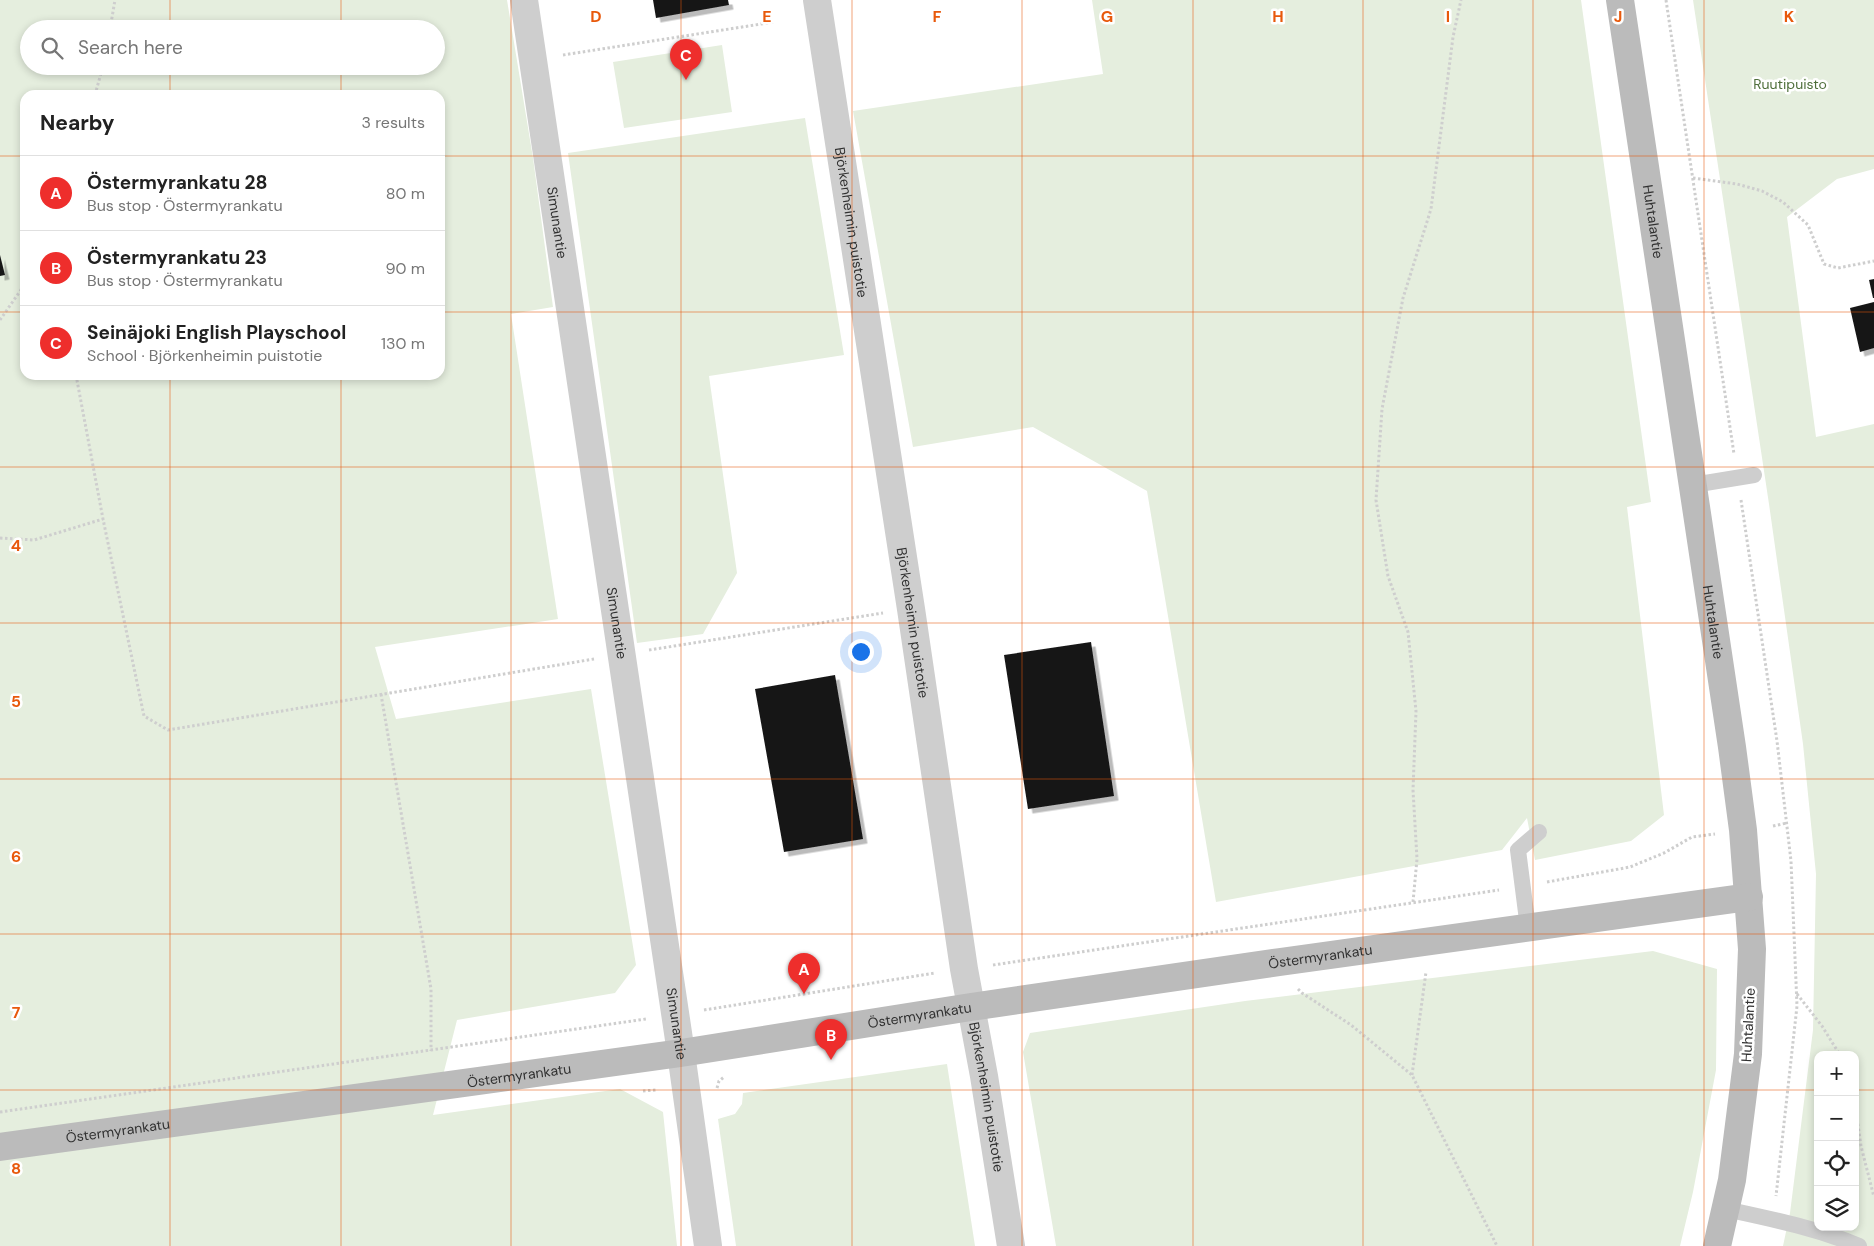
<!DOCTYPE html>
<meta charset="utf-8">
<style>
body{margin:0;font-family:"DM Sans",sans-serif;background:#f2f2f2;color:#222}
.controls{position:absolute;right:15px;bottom:15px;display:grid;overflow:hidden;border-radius:10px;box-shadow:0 2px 8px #0003}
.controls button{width:45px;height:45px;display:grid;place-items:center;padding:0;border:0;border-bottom:1px solid #e0e0e0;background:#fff;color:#222;font:25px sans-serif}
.you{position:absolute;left:860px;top:651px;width:18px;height:18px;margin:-12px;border:4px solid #fff;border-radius:50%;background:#1a73e8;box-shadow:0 0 0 8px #1a73e833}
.badge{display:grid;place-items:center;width:32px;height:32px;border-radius:50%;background:#ee2e2c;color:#fff;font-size:16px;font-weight:700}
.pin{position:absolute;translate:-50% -41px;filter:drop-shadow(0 1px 2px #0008)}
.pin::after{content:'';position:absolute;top:26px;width:18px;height:15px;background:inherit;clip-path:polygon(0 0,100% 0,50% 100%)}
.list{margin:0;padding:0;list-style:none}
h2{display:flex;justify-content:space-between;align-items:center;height:65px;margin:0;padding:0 20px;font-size:21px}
h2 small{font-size:16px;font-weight:400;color:#767676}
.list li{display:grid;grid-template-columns:32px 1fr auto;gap:15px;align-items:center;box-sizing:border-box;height:75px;padding:0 20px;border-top:1px solid #e0e0e0}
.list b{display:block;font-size:19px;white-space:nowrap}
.list p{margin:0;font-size:16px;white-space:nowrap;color:#767676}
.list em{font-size:16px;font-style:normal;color:#767676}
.icon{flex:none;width:28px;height:28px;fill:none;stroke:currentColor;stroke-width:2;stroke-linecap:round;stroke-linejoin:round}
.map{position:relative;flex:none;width:1874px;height:1246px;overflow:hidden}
.search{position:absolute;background:#fff;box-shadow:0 2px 8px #0003;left:20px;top:20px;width:425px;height:55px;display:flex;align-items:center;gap:12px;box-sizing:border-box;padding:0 18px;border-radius:28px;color:#767676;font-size:19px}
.panel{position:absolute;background:#fff;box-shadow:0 2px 8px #0003;left:20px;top:90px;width:425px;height:290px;border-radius:15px}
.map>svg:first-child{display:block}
.green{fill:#e5eede;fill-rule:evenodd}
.building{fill:#181818;filter:url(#shadow)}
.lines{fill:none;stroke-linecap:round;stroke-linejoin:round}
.path{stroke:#cecece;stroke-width:3;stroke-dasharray:2.5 2.5;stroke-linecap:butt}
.lane{stroke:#cecece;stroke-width:16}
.street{stroke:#cecece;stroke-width:28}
.secondary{stroke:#bbb;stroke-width:28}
.grid{fill:none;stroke:#e8590c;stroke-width:1;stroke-opacity:0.55}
.labels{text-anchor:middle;stroke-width:5;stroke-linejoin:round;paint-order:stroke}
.park-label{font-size:14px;fill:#4f6f3b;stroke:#fff}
.street-label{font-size:14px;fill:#313131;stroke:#fff}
.grid-label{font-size:16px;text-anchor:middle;font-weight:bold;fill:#e8590c;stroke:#fff;stroke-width:5;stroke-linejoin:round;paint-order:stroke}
</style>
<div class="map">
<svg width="1874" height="1246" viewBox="0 0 1874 1246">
<defs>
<filter id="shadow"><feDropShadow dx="4.5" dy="4.5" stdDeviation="0" flood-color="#0004"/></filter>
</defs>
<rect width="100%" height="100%" fill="#fff"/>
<path class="green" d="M0,0H507L533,158L553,307L511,314L558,619L375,647L396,719L591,689L636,965L615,993L457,1020L433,1115L620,1089L663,1112L677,1246H0ZM29,29H436V66H29ZM25,95H440V375H25Z
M1092,0H1581L1651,502L1627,507L1664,815L1631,841L1535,860L1527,818L1502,850L1216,902L1147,491L1033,427L913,447L853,111L1103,74Z
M1693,0H1874V169L1837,179L1787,217L1816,437L1874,424V1246H1783L1790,1213L1813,1030L1816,874L1803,744L1769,504ZM1818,1055H1855V1227H1818Z
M722,45L732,112L624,128L613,62Z
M805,118L844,355L709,376L737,573L703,634L637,643L568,153Z
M1653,951L1717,969L1716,1070L1693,1192L1680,1246H1056L1023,1052L1030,1033L1245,1001Z
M947,1064L975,1246H736L718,1119L735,1114L742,1104L743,1093Z"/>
<path class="building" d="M653,0H728L729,5L656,18Z
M0,255L5,275L0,276Z
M1874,279V298H1873L1869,280Z
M1874,302V348L1860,352L1850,308Z
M1091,642L1114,796L1028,809L1004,655Z
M835,675L863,839L784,852L755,689Z"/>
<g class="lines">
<path class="path" d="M1666,0L1734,454
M110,29L115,0
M563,55L774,22
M95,95L103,66
M1693,178L1737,184L1762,191L1783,202L1808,225L1824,264L1838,268L1874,261
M0,320L25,284
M76,375L103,519L144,716L168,730L594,659
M1741,500L1777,741L1791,861L1797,1006L1776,1196
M0,538L34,540L103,519
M649,650L883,613
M381,694L431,989V1051
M1773,826L1787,823
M1547,882L1630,867L1664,853L1692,837L1715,834
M1413,902L1417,859L1413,790L1416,711L1408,632L1388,576L1376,500L1382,409L1403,298L1431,209L1453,37L1461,0
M993,965L1499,890
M1298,989L1302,993L1351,1025L1412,1075L1497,1246
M1797,994L1822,1026L1840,1055
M704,1010L935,973
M1412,1075L1426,972
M717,1088L719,1081L724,1077
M643,1091L656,1090
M1855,1104L1861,1146L1874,1197
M0,1112L646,1019"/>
<path class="lane" d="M1693,485L1754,475
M1528,928L1518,850L1539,832
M1725,1209C1771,1219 1816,1228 1859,1246"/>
<g class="street">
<path id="s1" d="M524,0L681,1053L708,1246"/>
<path id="s2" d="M817,0L911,609L964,969L984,1076L1011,1246"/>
</g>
<g class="secondary">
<path id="s3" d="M1620,0L1732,747L1743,830L1752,949L1748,1054L1732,1180L1717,1246"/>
<path id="s4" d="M0,1147L681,1053L971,1007L1280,962L1749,897"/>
</g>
</g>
<path class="grid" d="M170,0V29M341,0V29M511,0V1246M681,0V1246M852,0V1246M1022,0V1246M1193,0V1246M1363,0V1246M1533,0V1246M1704,0V1246M170,66V95M341,66V95M0,156H25M440,156H1874M0,312H25M440,312H1874M170,375V1246M341,375V1246M0,467H1874M0,623H1874M0,779H1874M0,934H1874M0,1090H1818M1855,1090H1874"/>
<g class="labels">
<g class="park-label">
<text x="1790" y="89">Ruutipuisto</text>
</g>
<g class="street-label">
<text dy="5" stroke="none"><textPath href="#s3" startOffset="224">Huhtalantie</textPath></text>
<text dy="5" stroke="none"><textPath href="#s1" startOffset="225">Simunantie</textPath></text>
<text dy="5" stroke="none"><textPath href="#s2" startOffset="225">Björkenheimin puistotie</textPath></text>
<text dy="5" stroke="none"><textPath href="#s3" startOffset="629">Huhtalantie</textPath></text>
<text dy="5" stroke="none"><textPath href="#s1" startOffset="630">Simunantie</textPath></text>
<text dy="5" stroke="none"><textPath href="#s2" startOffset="630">Björkenheimin puistotie</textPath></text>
<text dy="5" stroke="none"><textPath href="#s4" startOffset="1334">Östermyrankatu</textPath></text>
<text dy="5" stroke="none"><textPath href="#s4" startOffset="929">Östermyrankatu</textPath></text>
<text dy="5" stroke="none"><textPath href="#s1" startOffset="1035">Simunantie</textPath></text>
<text transform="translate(1748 1025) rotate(-87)" y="5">Huhtalantie</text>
<text dy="5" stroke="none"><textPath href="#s4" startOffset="524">Östermyrankatu</textPath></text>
<text dy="5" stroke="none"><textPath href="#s2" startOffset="1110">Björkenheimin puistotie</textPath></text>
<text dy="5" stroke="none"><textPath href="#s4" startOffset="119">Östermyrankatu</textPath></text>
</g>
</g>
<g class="grid-label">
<text x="596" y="22">D</text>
<text x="767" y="22">E</text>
<text x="937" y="22">F</text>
<text x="1107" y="22">G</text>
<text x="1278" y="22">H</text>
<text x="1448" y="22">I</text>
<text x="1618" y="22">J</text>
<text x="1789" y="22">K</text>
<text x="16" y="551">4</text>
<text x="16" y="707">5</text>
<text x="16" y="862">6</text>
<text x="16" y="1018">7</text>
<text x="16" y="1174">8</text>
</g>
</svg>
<div class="controls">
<button>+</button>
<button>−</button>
<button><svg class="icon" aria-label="locate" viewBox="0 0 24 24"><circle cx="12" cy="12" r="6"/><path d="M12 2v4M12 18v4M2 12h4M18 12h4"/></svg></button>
<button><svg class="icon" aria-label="layers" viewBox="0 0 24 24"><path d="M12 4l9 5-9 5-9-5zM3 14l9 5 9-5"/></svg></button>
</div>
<div class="you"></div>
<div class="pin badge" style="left:804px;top:994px">A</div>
<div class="pin badge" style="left:831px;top:1060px">B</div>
<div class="pin badge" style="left:686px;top:80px">C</div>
<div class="search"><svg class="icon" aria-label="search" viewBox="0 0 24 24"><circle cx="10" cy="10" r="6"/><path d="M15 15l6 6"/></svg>Search here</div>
<section class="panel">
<h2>Nearby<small>3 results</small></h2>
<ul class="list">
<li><span class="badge">A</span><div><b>Östermyrankatu 28</b><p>Bus stop · Östermyrankatu</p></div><em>80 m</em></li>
<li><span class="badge">B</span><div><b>Östermyrankatu 23</b><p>Bus stop · Östermyrankatu</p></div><em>90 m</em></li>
<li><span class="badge">C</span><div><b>Seinäjoki English Playschool</b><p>School · Björkenheimin puistotie</p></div><em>130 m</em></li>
</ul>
</section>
</div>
